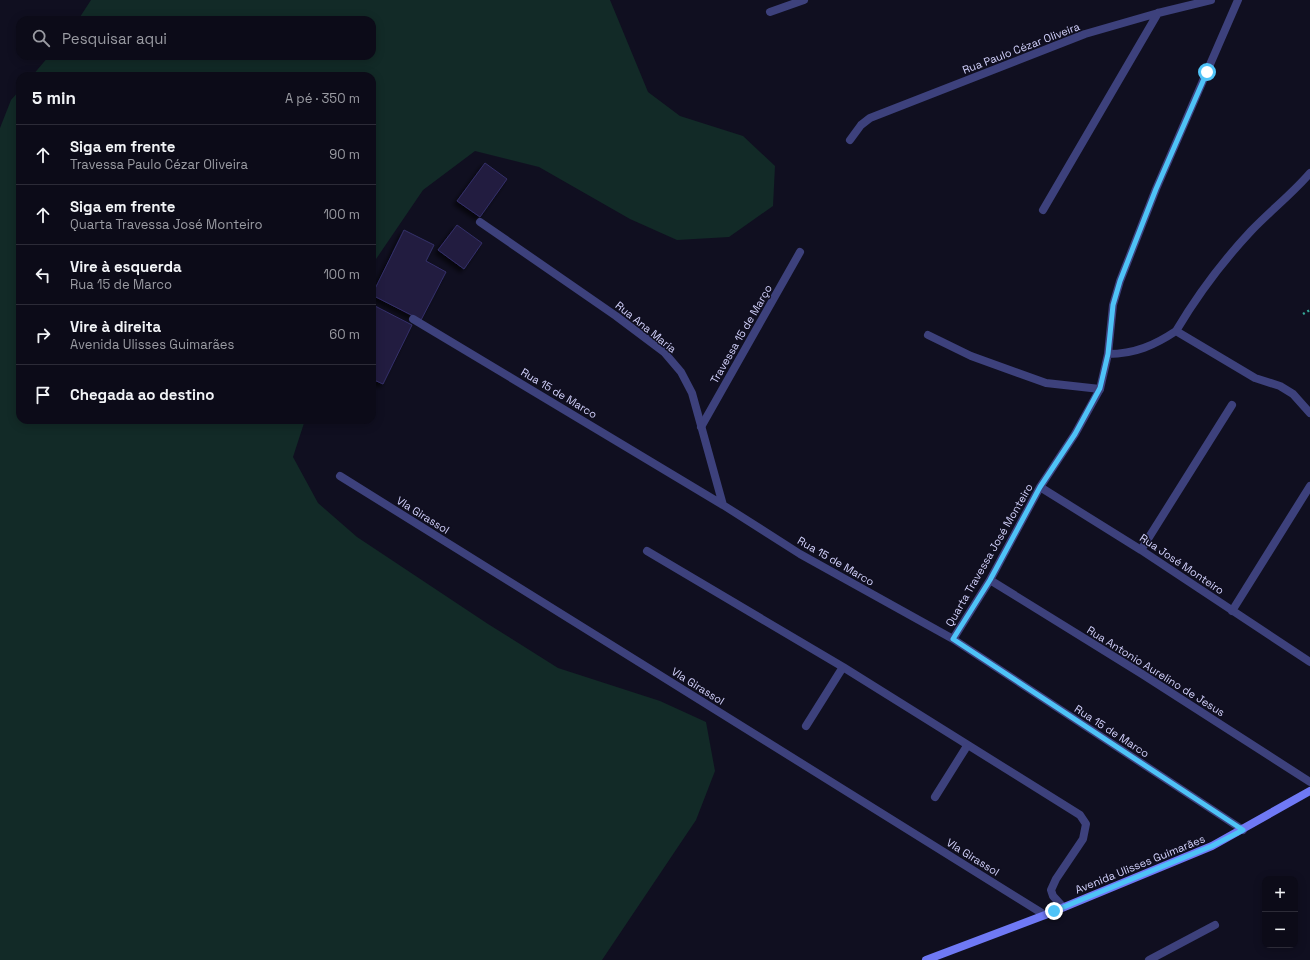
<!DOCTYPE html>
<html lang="pt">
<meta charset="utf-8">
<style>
body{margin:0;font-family:"Space Grotesk",sans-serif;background:#1a1925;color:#f1f3f6}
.controls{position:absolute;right:12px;bottom:12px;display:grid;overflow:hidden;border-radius:8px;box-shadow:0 2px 10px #0003}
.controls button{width:36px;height:36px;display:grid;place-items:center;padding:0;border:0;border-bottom:1px solid #2c2b37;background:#0c0b18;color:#f1f3f6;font:20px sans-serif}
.stop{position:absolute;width:12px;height:12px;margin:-9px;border:3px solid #4fc3f7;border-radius:50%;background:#fff}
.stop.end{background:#4fc3f7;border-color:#fff;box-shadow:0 1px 4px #0008}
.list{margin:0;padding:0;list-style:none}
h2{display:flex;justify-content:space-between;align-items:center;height:52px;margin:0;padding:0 16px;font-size:17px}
h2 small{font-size:13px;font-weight:400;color:#9a9ba2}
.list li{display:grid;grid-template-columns:26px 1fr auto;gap:12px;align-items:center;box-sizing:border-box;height:60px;padding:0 16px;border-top:1px solid #2c2b37}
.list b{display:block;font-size:15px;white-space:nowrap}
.list p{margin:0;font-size:13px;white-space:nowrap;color:#9a9ba2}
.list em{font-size:13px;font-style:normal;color:#9a9ba2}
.icon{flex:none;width:22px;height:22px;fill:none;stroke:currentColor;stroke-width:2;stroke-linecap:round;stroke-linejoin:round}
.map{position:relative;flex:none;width:1310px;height:960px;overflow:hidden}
.search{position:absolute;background:#0c0b18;box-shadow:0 2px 10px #0003;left:16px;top:16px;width:360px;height:44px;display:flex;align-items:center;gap:10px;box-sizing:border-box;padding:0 14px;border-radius:12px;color:#9a9ba2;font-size:15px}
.panel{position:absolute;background:#0c0b18;box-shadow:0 2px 10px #0003;left:16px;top:72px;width:360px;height:352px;border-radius:12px}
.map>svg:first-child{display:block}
.green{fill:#122a27}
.building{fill:#201c40;stroke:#35306a;filter:url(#shadow)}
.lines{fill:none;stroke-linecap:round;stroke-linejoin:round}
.path{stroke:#36aa98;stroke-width:2.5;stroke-dasharray:2 3;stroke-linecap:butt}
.lane{stroke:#3d417c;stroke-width:8}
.street{stroke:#3d417c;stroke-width:8}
.secondary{stroke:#6f79f5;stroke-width:8}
.route{stroke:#4fc3f7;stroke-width:5}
.labels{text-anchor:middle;stroke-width:3;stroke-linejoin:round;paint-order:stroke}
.street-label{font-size:11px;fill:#d2d1fc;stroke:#100f20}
</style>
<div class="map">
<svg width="1310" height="960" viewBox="0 0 1310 960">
<defs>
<filter id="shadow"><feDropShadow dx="-3.5" dy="3.5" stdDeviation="2" flood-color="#0009"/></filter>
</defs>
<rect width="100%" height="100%" fill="#100f20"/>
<path class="green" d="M91,0H610L648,92L680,116L743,136L775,166L773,206L729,237L677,240L630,219L539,167L475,151L423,190L372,265V76H32L49,56H372V20H78Z
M20,90V420H305L293,457L318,503L357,537L488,624L558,668L660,701L706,722L715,771L696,820L602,960H0V128L11,100Z"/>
<path class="building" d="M485,163L507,179L480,217L457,201Z
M457,225L482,243L464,269L438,250Z
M404,230L434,245L426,261L446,272L421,320L372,295Z
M375,306L412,325L383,384L372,379V312Z"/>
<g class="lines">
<path class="path" d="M1303,314L1310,310"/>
<path class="lane" d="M928,335L971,356L1046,383L1100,389
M701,427L800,252
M647,551L843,667L1080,815L1086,824L1083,839L1056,879L1051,890L1053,896L1063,907
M806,726L843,667
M935,797L967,746"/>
<path class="street" d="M770,12L804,0
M850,140L861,125L870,118L1085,34L1158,13L1211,0
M1043,210L1158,13
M480,222L616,316L664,352L681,372L692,393L723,505
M413,319L723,505L800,554L953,639L1243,830
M1176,331C1198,294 1222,262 1251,231C1270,211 1292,194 1310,173
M1108,354C1135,354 1155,345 1176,331L1255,378L1280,386L1293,394L1310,413
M340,476L1045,915
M1040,487L1141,550L1310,662
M1141,550L1232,405
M990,580L1142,674L1310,782
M1232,611L1310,486
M953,639L990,580L1040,487L1075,434L1100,389L1108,354L1113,305L1120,281L1156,189L1238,0
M1149,960L1215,925"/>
<path class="secondary" d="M926,960L1045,915L1212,846L1310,791"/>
</g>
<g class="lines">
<path class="route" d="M1054,911L1212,846L1243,830L953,639L990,580L1040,487L1075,434L1100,388L1108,354L1113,305L1120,281L1156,189L1207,72"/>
</g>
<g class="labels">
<g class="street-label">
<text transform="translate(1021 48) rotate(-21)" y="4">Rua Paulo Cézar Oliveira</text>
<text transform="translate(646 327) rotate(39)" y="4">Rua Ana Maria</text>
<text transform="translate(741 334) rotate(-60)" y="4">Travessa 15 de Março</text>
<text transform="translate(559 393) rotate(31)" y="4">Rua 15 de Marco</text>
<text transform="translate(423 515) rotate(32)" y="4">VIa Girassol</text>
<text transform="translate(989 555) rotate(-60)" y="4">Quarta Travessa José Monteiro</text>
<text transform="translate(836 561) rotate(30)" y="4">Rua 15 de Marco</text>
<text transform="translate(1182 564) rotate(34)" y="4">Rua José Monteiro</text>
<text transform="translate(1156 671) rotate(32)" y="4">Rua Antonio Aurelino de Jesus</text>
<text transform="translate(698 686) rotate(32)" y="4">VIa Girassol</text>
<text transform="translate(1112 731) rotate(33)" y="4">Rua 15 de Marco</text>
<text transform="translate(973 857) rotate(32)" y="4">VIa Girassol</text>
<text transform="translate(1140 864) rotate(-22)" y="4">Avenida Ulisses Guimarães</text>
</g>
</g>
</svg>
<div class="controls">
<button>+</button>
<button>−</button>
</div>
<div class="stop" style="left:1207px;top:72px"></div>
<div class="stop end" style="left:1054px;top:911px"></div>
<div class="search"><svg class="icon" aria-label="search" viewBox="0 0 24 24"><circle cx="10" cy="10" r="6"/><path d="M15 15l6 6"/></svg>Pesquisar aqui</div>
<section class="panel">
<h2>5 min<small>A pé · 350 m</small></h2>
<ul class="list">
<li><svg class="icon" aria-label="ahead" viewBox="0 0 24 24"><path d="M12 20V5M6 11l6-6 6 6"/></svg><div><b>Siga em frente</b><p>Travessa Paulo Cézar Oliveira</p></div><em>90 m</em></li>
<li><svg class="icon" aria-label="ahead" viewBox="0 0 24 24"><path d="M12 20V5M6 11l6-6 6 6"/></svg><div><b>Siga em frente</b><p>Quarta Travessa José Monteiro</p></div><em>100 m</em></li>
<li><svg class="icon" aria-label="left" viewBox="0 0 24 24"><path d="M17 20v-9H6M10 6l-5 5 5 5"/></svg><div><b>Vire à esquerda</b><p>Rua 15 de Marco</p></div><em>100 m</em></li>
<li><svg class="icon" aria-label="right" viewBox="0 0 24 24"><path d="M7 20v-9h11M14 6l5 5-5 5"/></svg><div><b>Vire à direita</b><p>Avenida Ulisses Guimarães</p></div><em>60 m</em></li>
<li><svg class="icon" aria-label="arrive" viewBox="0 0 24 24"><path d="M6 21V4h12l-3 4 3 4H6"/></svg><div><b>Chegada ao destino</b></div></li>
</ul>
</section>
</div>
